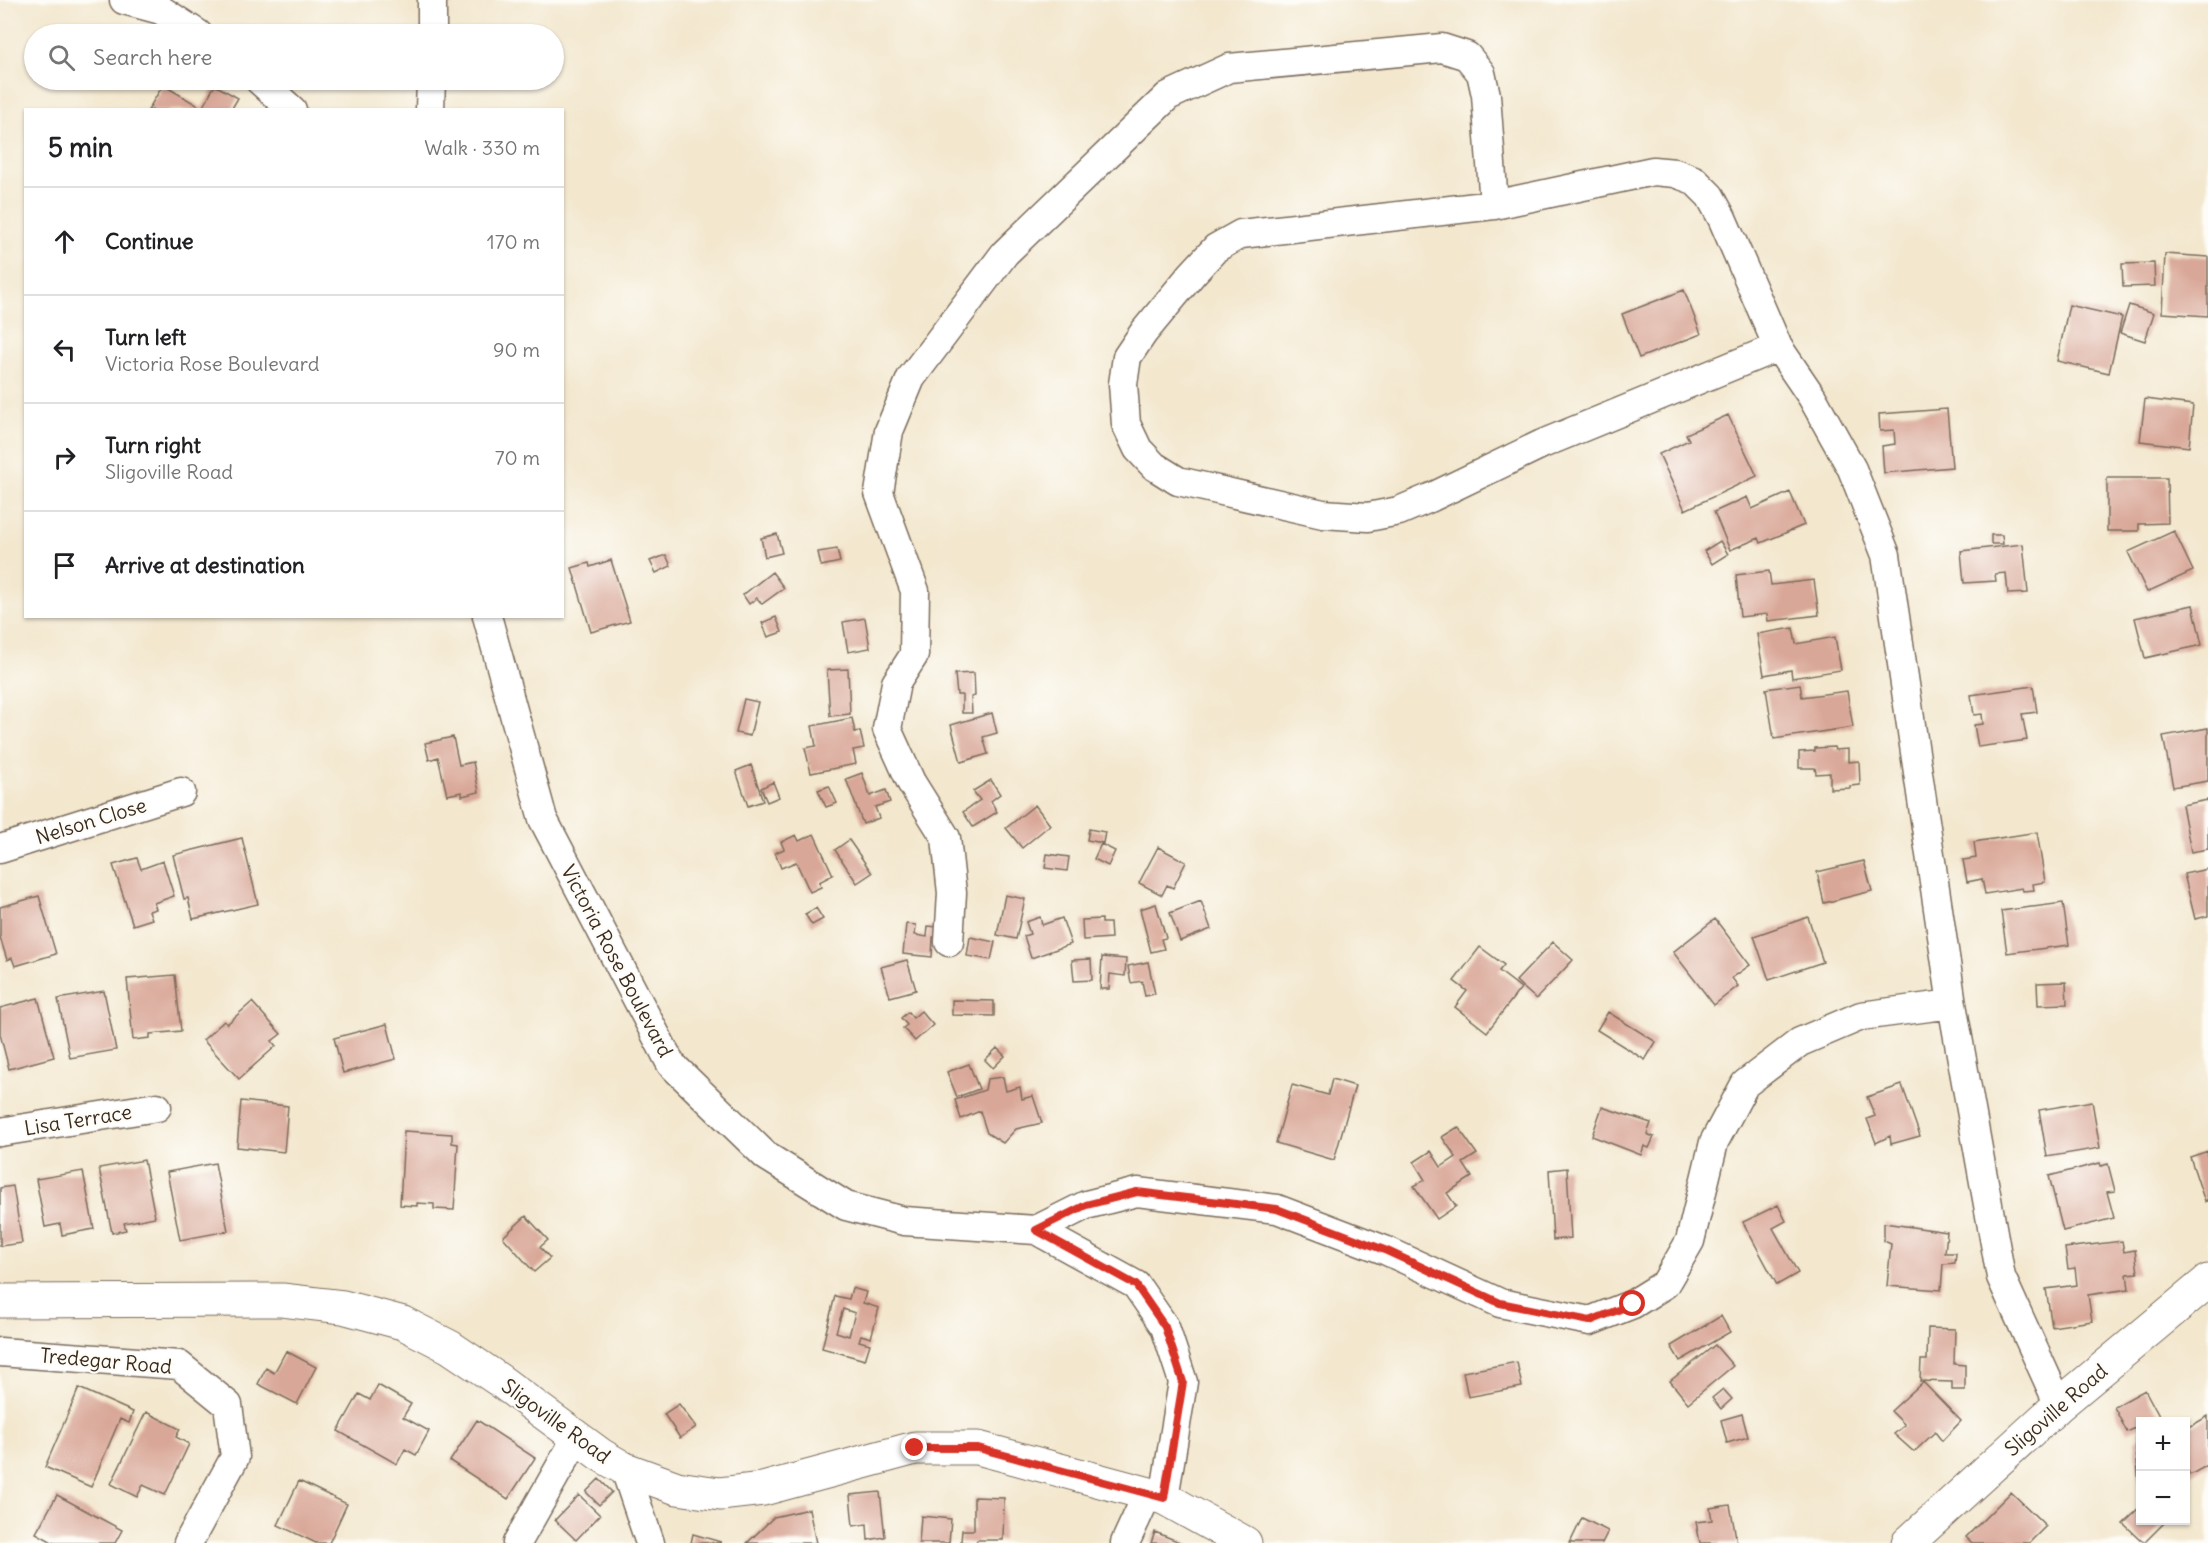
<!DOCTYPE html>
<meta charset="utf-8">
<style>
body{margin:0;font-family:Delius,sans-serif;background:#f6f6f6;color:#202124}
.controls{position:absolute;right:18px;bottom:18px;display:grid;overflow:hidden;border-radius:0px;box-shadow:0 2px 4px #0004}
.controls button{width:54px;height:54px;display:grid;place-items:center;padding:0;border:0;border-bottom:2px solid #e0e0e0;background:#fff;color:#202124;font:30px sans-serif}
.stop{position:absolute;width:18px;height:18px;margin:-14px;border:4px solid #d93025;border-radius:50%;background:#fff}
.stop.end{background:#d93025;border-color:#fff;box-shadow:0 2px 6px #0008}
.list{margin:0;padding:0;list-style:none}
h2{display:flex;justify-content:space-between;align-items:center;height:78px;margin:0;padding:0 24px;font-size:26px}
h2 small{font-size:20px;font-weight:400;color:#757577}
.list li{display:grid;grid-template-columns:39px 1fr auto;gap:18px;align-items:center;box-sizing:border-box;height:108px;padding:0 24px;border-top:2px solid #e0e0e0}
.list b{display:block;font-size:22px;white-space:nowrap}
.list p{margin:0;font-size:20px;white-space:nowrap;color:#757577}
.list em{font-size:20px;font-style:normal;color:#757577}
.icon{flex:none;width:33px;height:33px;fill:none;stroke:currentColor;stroke-width:2;stroke-linecap:round;stroke-linejoin:round}
.map{position:relative;flex:none;width:2208px;height:1543px;overflow:hidden}
.search{position:absolute;background:#fff;box-shadow:0 2px 4px #0004;left:24px;top:24px;width:540px;height:66px;display:flex;align-items:center;gap:15px;box-sizing:border-box;padding:0 21px;border-radius:33px;color:#757577;font-size:22px}
.panel{position:absolute;background:#fff;box-shadow:0 2px 4px #0004;left:24px;top:108px;width:540px;height:510px;border-radius:0px}
.map>svg:first-child{display:block}
.building{fill:#d9a798;fill-rule:evenodd}
.lines{fill:none;stroke-linecap:round;stroke-linejoin:round}
.minor-casing{stroke:#7b6c5c;stroke-width:31}
.tertiary-casing{stroke:#7b6c5c;stroke-width:35}
.minor{stroke:#fff;stroke-width:28}
.tertiary{stroke:#fff;stroke-width:33}
.route{stroke:#d93025;stroke-width:8}
.labels{text-anchor:middle;stroke-width:4.5;stroke-linejoin:round;paint-order:stroke}
.street-label{font-size:20px;fill:#3b2a1e;stroke:#fdfcf7}
</style>
<div class="map">
<svg width="2208" height="1543" viewBox="0 0 2208 1543">
<rect width="100%" height="100%" fill="#fdfcf7"/>
<filter id="ink" filterUnits="userSpaceOnUse"><feTurbulence type="fractalNoise" baseFrequency=".0167" numOctaves="2"/><feDisplacementMap in="SourceGraphic" scale="12" xChannelSelector="R" yChannelSelector="G"/><feConvolveMatrix kernelMatrix="1 2 1 2 8 2 1 2 1" color-interpolation-filters="sRGB"/></filter>
<filter id="wash" filterUnits="userSpaceOnUse"><feTurbulence type="fractalNoise" baseFrequency=".008" numOctaves="4" result="noise"/><feDisplacementMap in="SourceGraphic" scale="24" xChannelSelector="R" yChannelSelector="G"/><feGaussianBlur stdDeviation="1.35" result="paint"/><feColorMatrix in="noise" values="0 0 0 0 0 0 0 0 0 0 0 0 0 0 0 0 0 1.4 0 .05"/><feComposite in="paint" operator="in"/></filter>
<g filter="url(#wash)">
<rect width="100%" height="100%" fill="#f3e7ce"/>
<g id="blocks">
<path class="building" d="M163,85L202,108L215,85L238,98L231,110H148Z
M2165,254L2208,257V316L2162,313Z
M2154,263L2155,286L2123,287L2122,264Z
M1684,290L1701,334L1639,358L1622,314Z
M2069,305L2122,317L2109,373L2057,361Z
M2129,305L2154,313L2145,341L2120,333Z
M2145,399L2193,405L2189,447L2140,441Z
M1947,409L1952,467L1884,473L1882,446L1895,444L1894,430L1880,431L1879,414Z
M1728,415L1757,476L1685,510L1659,454L1689,440L1686,434Z
M2107,478H2167L2168,523L2139,524V531H2107Z
M1790,492L1804,525L1761,543L1759,538L1730,550L1714,512L1747,497L1752,509Z
M2174,531L2193,571L2147,592L2128,552Z
M777,534L782,553L765,557L761,538Z
M1991,535H2002L2003,544H1991Z
M1720,541L1728,554L1712,564L1704,551Z
M2023,544L2028,593L2008,594L2006,573L1995,574L1996,581L1964,583L1961,551Z
M837,549L840,562L821,566L818,552Z
M666,555L671,566L656,573L650,561Z
M611,560L630,621L591,632L572,568L589,563L590,567Z
M1769,571L1771,585L1814,580L1819,615L1768,621L1767,614L1740,617L1736,575Z
M772,572L784,588L762,604L757,598L749,604L743,595Z
M2193,605L2202,645L2145,658L2135,618Z
M776,617L782,632L768,637L762,623Z
M865,618L870,648L848,652L843,622Z
M1793,628L1796,644L1835,637L1841,670L1792,678L1791,670L1764,675L1757,634Z
M848,669L850,714L830,716L827,670Z
M974,673L975,696L971,697L972,713H962V695H957L955,674Z
M1800,684L1802,697L1847,691L1853,727L1774,739L1766,689Z
M2033,686L2037,712L2022,714L2027,740L1978,747L1974,725L1983,724L1982,714L1974,715L1971,695Z
M744,699L758,702L750,736L736,733Z
M992,713L997,733L983,737L988,754L961,762L951,725Z
M852,718L855,732L860,731L864,748L853,750L856,764L811,773L805,748L816,746L812,726Z
M2208,728V781L2173,787L2163,736Z
M453,737L459,765L473,762L479,792L462,796V792L447,795L438,757L429,760L425,743Z
M1834,747L1835,750L1848,749V762L1859,761L1860,785L1850,786V788L1830,789V773L1816,774L1815,768H1799V752L1815,751V748Z
M751,765L763,801L748,806L736,771Z
M862,773L870,796L886,790L890,802L875,807L879,818L863,824L846,779Z
M991,780L1000,794L991,801L997,812L973,827L963,812L980,800L973,791Z
M773,782L779,797L767,802L761,788Z
M829,786L837,803L826,807L818,790Z
M2208,800V849L2191,852L2182,805Z
M1035,805L1050,825L1022,848L1006,828Z
M1089,829L1105,832L1103,843L1087,840Z
M2037,832L2045,882L2033,884L2034,890L2023,891L2022,888L1985,894L1982,879L1967,882L1963,860L1976,858L1974,842Z
M814,834L833,875L819,882L821,887L810,892L796,862L781,868L775,853L784,849L781,842L796,835L799,841Z
M242,838L258,904L193,919L188,898L184,899L173,855Z
M849,840L872,873L857,883L835,850Z
M1101,844L1115,851L1108,866L1094,859Z
M1158,847L1186,862L1173,888L1167,885L1162,895L1139,883Z
M1047,854L1069,857L1067,871L1045,868Z
M137,858L141,869L163,861L174,896L154,903L156,909L149,911L152,919L133,925L113,865Z
M1864,861L1872,891L1824,903L1817,872Z
M2208,869V916L2195,919L2184,874Z
M1005,895L1025,899L1016,939L997,935Z
M39,896L56,954L15,966L12,958L7,960L0,937V907Z
M1201,901L1211,929L1180,941L1170,913Z
M2063,903L2069,945L2007,953L2001,911Z
M1156,904L1166,938L1161,939L1164,949L1151,952L1140,909Z
M816,908L823,919L812,925L805,914Z
M1040,917L1042,925L1062,918L1071,944L1031,958L1024,936L1030,934L1026,922Z
M1808,917L1823,962L1769,980L1754,936Z
M1102,919V923H1110L1111,938L1083,940L1082,920Z
M1715,919L1750,965L1732,978L1738,986L1714,1005L1673,952Z
M906,924L916,925L915,935L927,937L928,926L938,927V937H933L932,957L903,954Z
M970,937L995,942L991,960L967,956Z
M1553,942L1573,960L1536,999L1516,981Z
M1480,947L1504,965L1499,971L1521,988L1487,1032L1455,1007L1467,991L1454,981Z
M1102,957L1126,959L1125,976L1110,974L1109,989H1100Z
M1091,959L1092,980L1074,981L1072,960Z
M907,960L916,990L890,997L881,967Z
M1148,962L1155,994L1145,996L1142,981L1131,983L1128,966Z
M175,975L181,1031L150,1034V1038L133,1040L127,979Z
M2066,982L2067,1004L2038,1005L2037,983Z
M104,991L116,1050L70,1058L58,999Z
M38,998L54,1057L9,1069L0,1034V1008Z
M952,1000L994,1001V1016L952,1015Z
M252,1002L281,1034L272,1041L276,1046L239,1079L203,1040L224,1021L227,1024Z
M921,1011L933,1025L915,1041L903,1028L907,1025L901,1018L908,1012L913,1018Z
M1608,1012L1656,1042L1645,1060L1597,1030Z
M387,1024L396,1059L343,1073L334,1038Z
M997,1048L1005,1056L993,1068L985,1060Z
M969,1064L979,1089L957,1097L947,1072Z
M1003,1077L1006,1091L1020,1087L1022,1099L1033,1096L1042,1123L1016,1129L1003,1143L987,1133L980,1111L961,1119L955,1100L985,1090L987,1079Z
M1332,1079L1355,1086L1334,1160L1276,1143L1292,1085L1328,1095Z
M1902,1085L1920,1136L1891,1144L1890,1136L1876,1143L1867,1119L1875,1116L1867,1097Z
M241,1101L288,1106L284,1152L237,1147Z
M2092,1101L2100,1148L2047,1157L2039,1110Z
M1602,1107L1651,1123L1647,1134L1654,1137L1649,1148L1644,1146L1641,1155L1592,1136Z
M1458,1127L1477,1154L1463,1163L1472,1177L1447,1193L1456,1206L1437,1219L1414,1186L1425,1180L1414,1162L1431,1151L1441,1167L1456,1157L1442,1137Z
M404,1131L452,1134V1143L458,1144L454,1210L434,1209V1204L417,1203V1206L400,1205Z
M2208,1151V1200L2205,1202L2190,1157Z
M144,1160L155,1217L124,1223L126,1230L112,1233L99,1168Z
M215,1163L228,1231L180,1240L167,1172Z
M2100,1163L2101,1166L2108,1164L2115,1191L2107,1192L2114,1218L2063,1231L2049,1176Z
M1567,1168L1571,1238L1553,1240L1549,1170Z
M83,1171L94,1229L62,1235L60,1224L45,1227L36,1179Z
M13,1186L22,1243L0,1246V1188Z
M1778,1205L1786,1221L1773,1228L1798,1273L1777,1285L1743,1222Z
M526,1216L548,1240L540,1247L550,1258L534,1272L503,1237Z
M1884,1223L1947,1232L1945,1253H1956L1955,1263L1943,1264L1941,1290L1887,1286L1891,1244L1884,1241Z
M2122,1241L2124,1252L2135,1250L2138,1273L2127,1274L2129,1289L2088,1295L2092,1321L2052,1327L2046,1289L2077,1285L2075,1268L2068,1269L2065,1248Z
M852,1288L866,1292L863,1303L879,1308L871,1338L861,1335L859,1341L870,1344L865,1360L822,1348L835,1296L849,1299ZM843,1309L855,1313L849,1336L836,1332Z
M1721,1316L1730,1332L1680,1361L1671,1346Z
M1928,1328L1955,1329L1954,1364L1965,1365V1390H1952V1382L1920,1381L1921,1360H1927Z
M1715,1345L1733,1366L1688,1403L1670,1381Z
M286,1351L316,1367L297,1404L258,1384L266,1368L274,1373Z
M1517,1362L1522,1387L1468,1397L1463,1372Z
M1923,1382L1961,1421L1942,1441L1935,1432L1914,1452L1894,1434L1905,1425L1891,1411Z
M378,1385L411,1404L403,1417L429,1431L416,1455L405,1449L397,1464L338,1431L359,1394L370,1400Z
M79,1388L133,1412L129,1423L120,1419L91,1487L45,1467Z
M1723,1389L1732,1399L1721,1409L1712,1398Z
M2145,1390L2159,1416L2148,1422H2140V1426L2127,1432L2114,1407Z
M679,1404L696,1427L680,1438L664,1414Z
M146,1412L180,1429L176,1437L189,1444L165,1495L143,1485L137,1497L111,1484Z
M1742,1414L1748,1437L1727,1443L1721,1420Z
M2208,1416V1465L2190,1475L2186,1467V1429Z
M477,1420L535,1458L508,1499L450,1461Z
M2135,1439H2140V1484H2139Z
M599,1479L612,1492L599,1505L586,1492Z
M299,1481L347,1504L329,1543H316L278,1525Z
M880,1492L885,1537L868,1540L867,1524L853,1526L850,1495Z
M2011,1492L2046,1526L2029,1543H1972L1966,1537Z
M57,1495L122,1530L115,1543H54L36,1533Z
M579,1495L600,1515L576,1540L555,1520Z
M974,1497L1004,1498L1003,1540H977L976,1543L961,1542L962,1530H974Z
M1730,1505L1737,1543H1700L1696,1522L1712,1520L1710,1508Z
M2140,1507V1520H2167L2144,1543L2123,1523Z
M809,1509L816,1543H747L774,1517Z
M921,1516L951,1519L949,1543H919Z
M1582,1518L1608,1531L1602,1543H1570Z
M1155,1532L1182,1543H1151Z
M693,1534L721,1542V1543H691Z"/>
</g>
</g>
<g filter="url(#ink)">
<use href="#blocks" fill-opacity="0" stroke="#7b6c5c" stroke-width="1.5"/>
<g class="lines">
<defs>
<path id="minor" d="M124,0L161,10L198,34
M432,34V0
M259,80L292,110
M430,110L431,80
M1778,347L1542,444L1432,497L1399,511L1368,517L1323,514L1178,481L1154,466L1138,449L1126,424L1123,384L1127,357L1144,332L1192,274L1216,248L1241,234L1494,205L1653,171L1675,173L1694,180L1710,196L1722,218L1778,347L1812,397L1852,469L1886,555L1952,1004L2001,1277L2059,1405
M487,616L543,819L671,1064L766,1156L846,1206L904,1221L1036,1230L1136,1285L1165,1327L1183,1382L1164,1498
M0,849L181,792
M949,942L952,893L946,838L911,782L887,729L896,683L914,655L915,591L879,493L889,431L911,378L1005,253L1168,96L1229,68L1442,48L1467,56L1481,73L1486,95L1494,205
M0,1132L157,1107
M1036,1230L1086,1205L1137,1192L1277,1209L1387,1251L1500,1303L1590,1321L1633,1304L1665,1284L1690,1241L1714,1142L1745,1084L1800,1042L1861,1016L1952,1004
M0,1352L179,1365L228,1405L235,1457L188,1543
M625,1469L650,1543
M517,1543L577,1437
M1125,1543L1148,1493"/>
<path id="tertiary" d="M0,1301L282,1300L343,1307L403,1323L450,1347L499,1380L601,1455L625,1469L677,1488L720,1494L763,1489L915,1448H978L1164,1498L1245,1543
M1908,1543L2059,1405L2208,1281"/>
</defs>
<use href="#minor" class="minor-casing"/>
<use href="#tertiary" class="tertiary-casing"/>
<use href="#minor" class="minor"/>
<use href="#tertiary" class="tertiary"/>
</g>
</g>
<g class="lines" filter="url(#ink)">
<path class="route" d="M915,1448H978L1164,1498L1183,1382L1165,1327L1136,1285L1036,1230L1086,1205L1137,1192L1277,1209L1387,1251L1500,1303L1590,1321L1633,1304"/>
</g>
<g class="labels">
<g class="street-label">
<text transform="translate(91 821) rotate(-17)" y="7">Nelson Close</text>
<text transform="translate(617 961) rotate(62)" y="7">Victoria Rose Boulevard</text>
<text transform="translate(78 1120) rotate(-9)" y="7">Lisa Terrace</text>
<text transform="translate(106 1361) rotate(5)" y="7">Tredegar Road</text>
<text transform="translate(2056 1410) rotate(-41)" y="7">Sligoville Road</text>
<text transform="translate(556 1421) rotate(36)" y="7">Sligoville Road</text>
</g>
</g>
</svg>
<div class="controls">
<button>+</button>
<button>−</button>
</div>
<div class="stop" style="left:1633px;top:1304px"></div>
<div class="stop end" style="left:915px;top:1448px"></div>
<div class="search"><svg class="icon" aria-label="search" viewBox="0 0 24 24"><circle cx="10" cy="10" r="6"/><path d="M15 15l6 6"/></svg>Search here</div>
<section class="panel">
<h2>5 min<small>Walk · 330 m</small></h2>
<ul class="list">
<li><svg class="icon" aria-label="ahead" viewBox="0 0 24 24"><path d="M12 20V5M6 11l6-6 6 6"/></svg><div><b>Continue</b></div><em>170 m</em></li>
<li><svg class="icon" aria-label="left" viewBox="0 0 24 24"><path d="M17 20v-9H6M10 6l-5 5 5 5"/></svg><div><b>Turn left</b><p>Victoria Rose Boulevard</p></div><em>90 m</em></li>
<li><svg class="icon" aria-label="right" viewBox="0 0 24 24"><path d="M7 20v-9h11M14 6l5 5-5 5"/></svg><div><b>Turn right</b><p>Sligoville Road</p></div><em>70 m</em></li>
<li><svg class="icon" aria-label="arrive" viewBox="0 0 24 24"><path d="M6 21V4h12l-3 4 3 4H6"/></svg><div><b>Arrive at destination</b></div></li>
</ul>
</section>
</div>
